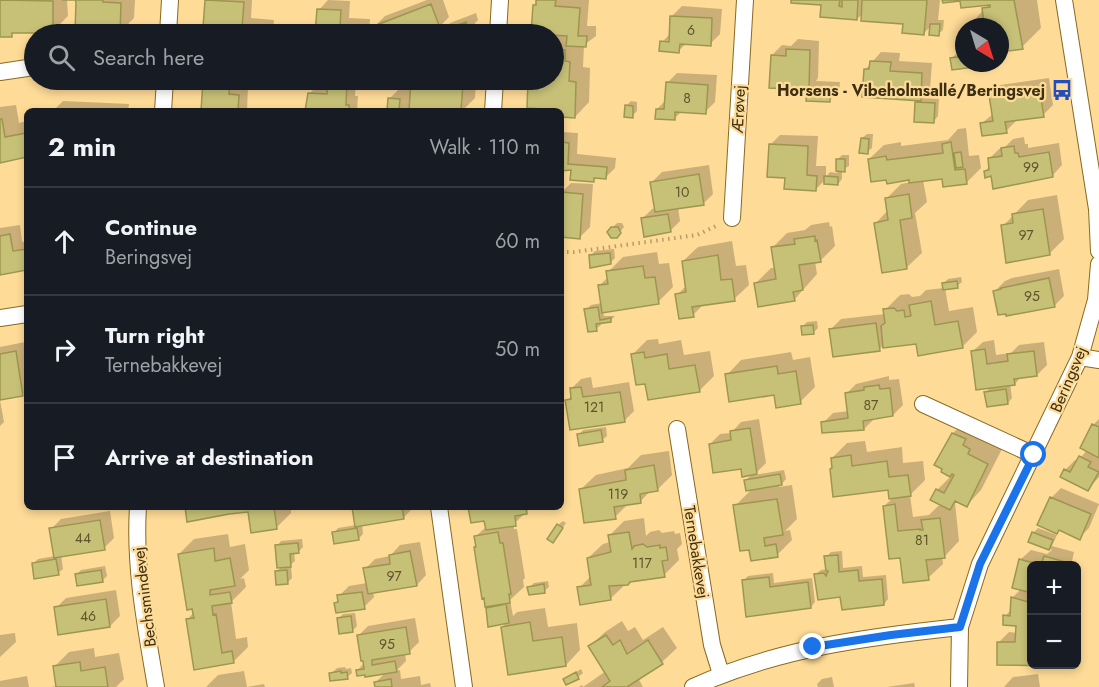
<!DOCTYPE html>
<meta charset="utf-8">
<style>
body{margin:0;font-family:Jost,sans-serif;background:#242831;color:#f1f3f6}
.controls{position:absolute;right:18px;bottom:18px;display:grid;overflow:hidden;border-radius:9px;box-shadow:0 3px 9px #0003}
.controls button{width:54px;height:54px;display:grid;place-items:center;padding:0;border:0;border-bottom:2px solid #363941;background:#171b24;color:#f1f3f6;font:30px sans-serif}
.compass{position:absolute;left:955px;top:18px;width:54px;height:54px;border-radius:50%;background:#171b24;box-shadow:0 3px 9px #0003;rotate:142deg}
.stop{position:absolute;width:18px;height:18px;margin:-14px;border:4px solid #1a73e8;border-radius:50%;background:#fff}
.stop.end{background:#1a73e8;border-color:#fff;box-shadow:0 2px 6px #0008}
.list{margin:0;padding:0;list-style:none}
h2{display:flex;justify-content:space-between;align-items:center;height:78px;margin:0;padding:0 24px;font-size:26px}
h2 small{font-size:20px;font-weight:400;color:#9ea1a6}
.list li{display:grid;grid-template-columns:39px 1fr auto;gap:18px;align-items:center;box-sizing:border-box;height:108px;padding:0 24px;border-top:2px solid #363941}
.list b{display:block;font-size:22px;white-space:nowrap}
.list p{margin:0;font-size:20px;white-space:nowrap;color:#9ea1a6}
.list em{font-size:20px;font-style:normal;color:#9ea1a6}
.icon{flex:none;width:33px;height:33px;fill:none;stroke:currentColor;stroke-width:2;stroke-linecap:round;stroke-linejoin:round}
.map{position:relative;flex:none;width:1099px;height:687px;overflow:hidden}
.search{position:absolute;background:#171b24;box-shadow:0 3px 9px #0003;left:24px;top:24px;width:540px;height:66px;display:flex;align-items:center;gap:15px;box-sizing:border-box;padding:0 21px;border-radius:33px;color:#9ea1a6;font-size:22px}
.panel{position:absolute;background:#171b24;box-shadow:0 3px 9px #0003;left:24px;top:108px;width:540px;height:402px;border-radius:9px}
.map>svg:first-child{display:block}
.shadow{fill:#0003}
.building{fill:#c7c178;stroke:#9d964e;stroke-width:1.5}
.lines{fill:none;stroke-linecap:round;stroke-linejoin:round}
.street-casing{stroke:#886923;stroke-width:18}
.path{stroke:#b79c67;stroke-width:4;stroke-dasharray:1.5 4.5;stroke-linecap:butt}
.street{stroke:#fff;stroke-width:16}
.route{stroke:#1a73e8;stroke-width:8}
.labels{text-anchor:middle;stroke-width:4.5;stroke-linejoin:round;paint-order:stroke}
.number-label{font-size:14px;fill:#60542c}
.poi-label{font-size:16px;font-weight:bold;fill:#3d2f13;stroke:#fedb97;text-anchor:end}
.street-label{font-size:16px;fill:#3d2f13;stroke:#fedb97}
</style>
<div class="map">
<svg width="1099" height="687" viewBox="0 0 1099 687">
<rect width="100%" height="100%" fill="#fedb97"/>
<path class="shadow" d="M0,0H67L68,16L53,31L15,32L11,35H0Z
M76,0H135L134,18L120,32Z
M207,0H252L251,18L274,20L273,30L269,34H231L232,28L204,26Z
M328,0L350,1L349,18L370,19L369,34H317L319,10Z
M427,0H443L449,17L439,27L420,34H374L377,30L375,26L385,16Z
M537,0H589L587,26H596V36L584,45L583,67L590,68L589,102L575,117L561,116L560,108L528,107L530,80H554V34L534,6Z
M793,0H940L938,20H944L943,30L938,34L932,25L924,33L905,22L863,13L857,19L823,4Z
M961,0H1037L1041,28L1022,47L1009,49L1000,58V27H968L989,4Z
M682,6L722,9L720,34L710,44L687,43L678,51L662,42L671,33L672,16Z
M476,13L478,20L475,23L478,30L473,34H441V33L450,23Z
M798,39L819,41L818,78L816,81L840,82L839,91L829,101L808,91L810,89L771,86L772,55L782,45L791,46Z
M964,46V63H990L953,69L952,58Z
M881,52L900,53L899,61L932,63L930,90L921,98L939,99L938,116L934,121L916,103L920,100L865,70Z
M677,73L717,75L715,102L705,112L682,111L674,119L657,109L666,100L667,83Z
M1049,78L1053,105L1043,115L1016,119V121L1006,131L981,124L993,114L991,95L1000,85Z
M204,80H239L238,85L248,86L247,111H203Z
M332,80H356L355,96H358L357,111H307L309,94L319,84L329,85Z
M413,80H476L475,98L462,111H388L389,99L404,84H413Z
M63,101L129,104L128,111H53Z
M631,101L637,102V111L632,116L626,106Z
M16,105L19,123L27,121V155L0,161V107Z
M966,128L969,156L979,155L981,168L966,183L943,177L923,180L927,202L915,213L922,253L907,267L876,223L888,210L887,198L901,184L911,182L910,179L869,159L884,145L901,142V146L948,140L958,129Z
M561,132L578,133L577,154L616,158L615,168L606,177H596L593,180L572,169L561,170Z
M867,134H873L872,148L867,152L862,138Z
M780,135L818,136L816,166H826V177L830,172L837,173L838,159L842,155H849V166L842,170V179L838,184L826,179L816,189L786,176L770,145Z
M1024,137L1025,144H1028V148L1059,143L1062,165L1053,175H992L985,171L990,166L989,159L999,149L1004,148L1013,139Z
M709,165L713,194L703,204L678,207L680,221L670,231L642,219L652,209L656,208L652,182L662,172Z
M571,183L593,184L590,227L580,237L561,236V193Z
M1057,195L1064,239L1049,254L1003,226L1028,200Z
M829,222L830,227L832,226L835,246L820,261H815L817,274L794,300L756,283L771,268H775L772,248L787,233L805,230L811,225Z
M617,223H622L624,227L616,237L612,228Z
M20,225L22,242L27,241V269L0,273V228Z
M732,241L736,266L746,265L749,285L734,299L704,304L693,315L677,295L687,285L683,261L698,247Z
M614,249L615,258L610,263L590,256L595,251Z
M657,252L659,264L669,263L673,287L658,302L603,311L604,316H615L611,320L601,322V325L596,329L586,310L591,305L602,303L599,286L608,277V272L623,257Z
M1059,269L1064,296L1054,306L995,291L1005,281L1012,278Z
M961,277L962,282L957,286L945,288L949,311L973,307L977,332L962,347L917,342L884,344L879,350L831,329L841,319L885,314V310L900,295L909,294L912,297L920,296L926,290L944,288L943,284L948,279Z
M817,321L818,328L813,333L802,327L807,322Z
M658,339L659,344L681,340L684,355L710,351L714,376L699,391L647,382L632,355L647,340Z
M994,340L996,355L1011,353L1019,345L1044,342L1047,365L1037,375L1021,377L1015,384H1010L1012,398L1008,403L986,392L992,386L973,351L983,342Z
M25,342L27,390L22,395L0,398V347Z
M791,352L793,360L810,357L815,387L800,402L727,375L741,360Z
M889,376V380L899,379L903,405L893,415L874,419L864,429L823,423L833,413L849,411L846,394L856,384Z
M591,377L593,388L629,382L634,411L624,421L567,401L572,395L571,389L581,379Z
M0,400L4,422L0,426Z
M759,419L766,463L754,475L784,470L786,479L779,487L792,485L797,519L785,531L790,530L792,540L777,555L750,548L735,506L752,489L746,480L753,473L710,444L720,434L731,433L741,422Z
M968,419L1002,449L981,490L967,505L958,501L955,503L959,541L945,556H942L943,564L928,578L901,556L884,506L894,497L889,489L833,467L832,458L847,443L865,441L867,452L902,447L903,463L923,461L925,480L910,495L913,517L929,515L938,506L944,505L937,490L951,476L943,472L944,468L936,464L953,433Z
M1099,419V477L1088,489L1065,470L1075,460L1078,461L1087,450L1082,448L1094,424Z
M606,427L607,436L602,440L579,435L583,430Z
M669,451L672,475L658,489L651,490L640,502L629,503L615,517L581,489L596,475L628,468L641,455Z
M1061,488L1099,504L1089,528L1079,538L1051,498Z
M186,507H291V513L277,527L250,511Z
M353,507H413V508L403,518L362,524L363,534L358,539L334,533L338,528L356,525Z
M470,507H531L514,524V529H517L525,578L523,580L524,587L510,600L513,616L517,612L545,608L548,627L577,623L580,650L566,665L502,627L507,622L487,608L491,605L476,536L487,526L486,519Z
M110,511L114,538L104,548L61,555L63,569L58,573L33,564L38,559L55,556L51,529L61,519Z
M644,518L646,536L650,532L659,530L662,533L674,531L675,534L680,533L682,544L677,549L679,560L664,575L630,580L610,599L579,588L591,576L588,558L603,544L610,542L609,536L624,521Z
M563,521L566,523L557,536L558,525Z
M1038,528L1057,535L1052,546L1074,552L1071,566H1032V664L999,642L1009,632L1017,633V624L1005,616L1012,609V598L1021,589L1014,587L1021,559L1031,550L1047,554L1052,550L1030,541L1033,533Z
M228,534L230,547L245,544L249,570L240,579L244,578L246,587L231,602L236,639L247,637L248,647L233,662L195,668L187,620L194,612L179,554L194,539Z
M302,539L303,547L298,552H294L295,561L289,566H291L292,578L287,583L276,572L282,566L277,546L281,541Z
M420,542L426,575L417,585L373,592L374,597L364,607L336,603L339,600V596L349,586L367,583L365,569L375,559L390,556L400,545Z
M842,551L843,568L862,566L863,577L886,575L888,599L884,604L842,596L816,574L821,570L828,569L826,557L831,552Z
M105,566L107,576L102,581L77,574L81,570Z
M773,573L774,583L812,578L815,602L811,607L743,581L748,576Z
M548,581L549,587L544,591L529,588L534,583Z
M116,590L120,616L110,626L56,608L66,598Z
M355,613L357,626L352,631L338,619L343,614Z
M415,618L419,642L409,652L405,653L406,661L396,671L400,670L401,679L420,676L421,685L430,683L431,687H376V682L386,672L357,671L364,663L358,636L368,626Z
M622,621L628,631L635,627L643,640L663,627L677,648L662,662L638,678L643,687H579L582,685L583,687L606,671L590,646L605,632Z
M15,633L16,642L0,657V635Z
M94,648L95,657L119,653L124,679L116,687H51L57,686L54,667L69,652Z
M345,667L346,669L351,668L352,673L347,677L331,674L337,668Z
M581,669L583,673L578,677L565,679Z
M244,671L247,687L264,684L265,687H206L218,675Z
M1038,674L1040,687H1004L1013,677Z
M27,676L29,687H0V681Z
M832,677L834,687H818L817,684L822,679Z
M914,683L915,687H887Z"/>
<path class="building" d="M0,0L53,1V33H12V37H0Z
M62,0H103V2L121,3L120,34L75,32L76,2L75,0Z
M205,0L244,2L242,28L265,29L264,34H230V30L203,28Z
M536,0H556L555,6L580,8L578,36H587L586,47L566,46L567,36L531,34L533,5H536Z
M791,0H840L839,6L842,7V0H858L857,20L820,17L821,5L791,3Z
M862,0H927L924,35L902,33L903,24L861,21Z
M942,0H1014L1023,49L1000,52V27H967L984,24L982,8L990,7V5L961,8L960,1L943,3Z
M431,4L440,28L424,34H372L376,32L374,26Z
M317,9L341,10L340,27L361,29V34H315Z
M670,16L712,18L711,46L680,44L679,53L659,51L660,41L669,42Z
M466,22L469,31L466,33V34H440L439,32Z
M930,24H940L939,36L929,35Z
M786,49L810,50L809,90L830,91V102L806,101L807,90L769,88L771,55L786,56Z
M554,50H565V61L570,62L569,81L576,82L575,118L561,117V111L559,110L527,108L528,80H554Z
M964,56V63L997,64L952,70L950,58Z
M870,61L891,62L890,71L922,73L921,101L862,97L864,69H869Z
M203,80H230L229,94L239,95L238,111H201Z
M411,80H440V81L463,83L461,111H409Z
M328,81L347,82L346,105H349V111H305L308,93L327,94Z
M666,82L708,85L706,114L675,112V120L655,119L656,109H664Z
M1039,87L1044,117L1005,122L1007,133L982,136L980,123L993,121L989,95Z
M388,98L400,99L399,111H387Z
M915,102L935,103L934,123L914,122Z
M625,105L633,106V118L624,117Z
M0,119H2L5,137L26,133L27,157L0,163Z
M861,138L869,139L868,154L859,153Z
M561,142L569,143L568,164L607,167L606,179L594,178V182L570,180L571,170L561,171Z
M951,142L955,170L965,169L967,184L943,187L942,179L909,183V180L887,184L886,180L871,182L868,159L886,156L887,160L943,153L942,144Z
M769,144L808,146L807,175L817,176L816,191L784,189L785,178L767,177Z
M1014,146L1015,153H1018L1019,157L1049,152L1053,177L993,189L991,176L985,178L984,171L989,170L988,158L1002,156L1001,148Z
M961,152L963,167L956,168L954,153Z
M836,159H845V172L836,171Z
M699,174L704,205L655,212L650,182Z
M824,176L838,177V185L824,184Z
M561,192L583,194L580,239L561,237Z
M909,194L912,218L900,220L907,269L882,273L874,223L888,220L885,198Z
M1043,209L1050,255L1006,263L1001,225L1013,223L1012,214Z
M668,214L671,232L644,237L641,218Z
M611,227H618L621,233L617,238H611L607,232Z
M10,234L13,251L27,249V270L0,275V236Z
M815,236V241L817,240L821,262L799,265L803,290L793,292L795,301L758,307L754,283L776,279L771,247L795,244L794,239Z
M610,253L611,264L590,268L589,255Z
M718,255L721,280L732,279L735,301L692,307L694,317L679,319L675,294L686,292L682,261Z
M643,266L645,278L655,277L659,304L602,313L598,285L608,284L606,271Z
M1049,278L1055,307L1006,316V314L998,315L993,291L1001,289V288Z
M957,281L958,288L943,290L942,283Z
M931,301L935,325L958,321L963,348L918,356L916,344L883,348L881,326L885,323L883,309L894,308L897,311L904,310L905,317L911,316L909,305Z
M598,307L600,320L611,318V322L596,324L597,331L588,332L584,309Z
M876,323L880,351L833,357L829,329Z
M813,325L814,334L802,335L801,326Z
M985,349L987,364L1008,361L1007,354L1034,351L1037,376L1014,379L1015,385L976,390L971,351Z
M16,351L23,396L0,400V354Z
M644,352L645,358L667,354L669,369L695,365L700,392L648,400L645,384L636,385L631,354Z
M777,366L778,374L796,371L801,404L776,408L774,395L729,402L725,374Z
M879,385L880,389L890,388L893,416L863,421L864,430L822,433L821,422L848,418L845,393L864,390V387Z
M581,387L583,397L620,392L625,422L570,430L565,400L571,399L570,388Z
M1006,389L1008,404L987,407L984,392Z
M1092,424L1099,427V458L1080,448Z
M750,428L757,474L742,477L741,469L713,473L709,444L731,440L730,431Z
M601,430L603,442L579,446L577,434Z
M952,433L966,439L963,445L970,449L968,454L988,464L967,507L955,501L950,510L930,500L936,489L944,493L954,475L952,474L950,477L941,472L942,469L934,465Z
M851,455L852,466L887,461L889,477L908,475L911,496L889,499L888,490L833,497L830,469L832,468L831,458Z
M1079,456L1091,462L1088,467L1099,472L1088,491L1060,477L1064,469L1070,472Z
M654,465L658,491L640,494L641,503L614,507L616,519L584,523L579,489L626,480L625,470Z
M780,474L782,485L746,491L744,480Z
M1050,497L1091,514L1080,540L1059,530L1057,534L1037,525Z
M777,499L783,535L764,538L765,546L776,544L778,557L751,561L749,550L740,551L733,505Z
M895,504L898,531L920,529V530H923L921,520L940,518L945,558L926,560L929,580L903,583L900,558L889,559L883,506Z
M185,507H274L277,529L251,533L248,512L229,514L187,522Z
M352,507H402L404,519L355,527Z
M468,507H526L527,514L515,516L516,526L486,530L484,521L471,523Z
M100,520L105,550L54,558L49,528Z
M557,524L563,528L553,543L547,539Z
M357,528L359,540L334,544L332,532Z
M498,532L500,543H503L511,594H509L510,603L485,607L484,598L482,599L474,547H476L474,536Z
M629,532L632,549L634,546L643,544L647,547L660,545V548L666,547L668,560L662,561L665,577L630,582L628,585L609,586L611,600L580,605L577,587L591,585L587,558L611,552L608,535Z
M1032,532L1053,540L1049,550L1028,542Z
M298,543L299,553L290,554L291,567L277,568L275,545Z
M214,548L215,561L230,558L235,586L210,590V595L230,592L232,603L212,606L213,615L216,614L222,653L232,651L234,663L194,670L186,619L194,618L192,609L187,610L178,554Z
M410,551L417,586L368,594L363,568L390,564L389,555Z
M838,555L839,572L858,570L859,581L882,579L884,605L842,610L840,597L818,600L814,574L824,573L826,576L828,571H826L824,556Z
M1044,556L1065,562L1064,566H1032V593L1012,588L1019,559L1041,565Z
M56,559L59,575L34,579L32,563Z
M101,570L103,582L77,586L75,574Z
M287,570L288,584L276,585L275,571Z
M769,577L770,587L808,582L811,608L746,617L742,580Z
M544,584L545,593L529,595L527,587Z
M362,592L365,609L336,613L334,603L338,602L337,595Z
M1011,597L1032,603V664L1059,666L997,665V642H1015L1016,626L1003,625V615L1010,616Z
M106,599L110,627L58,635L54,607Z
M506,604L509,623L488,627L486,608Z
M351,616L353,632L339,634L337,618Z
M530,622L533,641L562,637L566,666L508,675L501,627Z
M406,627L410,654L372,660V665L395,661L397,672L365,677V675L357,676L356,670L364,669L363,661H361L357,635Z
M606,635L613,645L620,640L627,654L648,640L663,664L627,687H602L610,681L588,646Z
M80,662L81,671L105,667L108,687H56L53,666Z
M341,671V673L347,672L348,679L330,681L329,673Z
M576,672L579,679L566,685L563,679Z
M391,679L392,687H375L374,682Z"/>
<g class="lines">
<defs>
<path id="street" d="M1064,0L1097,209L1099,251
M168,34L170,0
M498,34L500,0
M0,72L34,67
M163,111L165,80
M493,111L495,80
M732,218L745,0
M0,318L27,314
M1080,357L1099,360
M923,404L1034,455
M677,429L712,645L721,674
M138,507C134,567 146,628 156,687
M439,507L464,687
M693,687C779,648 867,637 960,627
M959,687L960,627L980,564L1080,357L1096,300L1099,264"/>
</defs>
<use href="#street" class="street-casing"/>
<path class="path" d="M561,252H574L697,235L716,226"/>
<use href="#street" class="street"/>
</g>
<g class="lines">
<path class="route" d="M813,647L891,635L960,627L980,564L1034,455"/>
</g>
<defs>
<symbol id="bus-bare" viewBox="-9 -9 18 18"><path d="M-5-6H5V4H4V6H2V4H-2V6H-4V4H-5ZM-3.5-4V0h7V-4ZM-3.5 1.2v1.5H-2V1.2ZM2 1.2v1.5H3.5V1.2Z" fill="#224fbd" stroke="#fedb97" stroke-width="2.5" paint-order="stroke"/></symbol>
</defs>
<g fill-rule="evenodd">
<use href="#bus-bare" x="1047" y="75" width="30" height="30"/>
</g>
<g class="labels">
<g class="number-label">
<text x="691" y="35">6</text>
<text x="687" y="103">8</text>
<text x="1031" y="172">99</text>
<text x="682" y="197">10</text>
<text x="1026" y="240">97</text>
<text x="1032" y="301">95</text>
<text x="871" y="410">87</text>
<text x="594" y="412">121</text>
<text x="618" y="499">119</text>
<text x="83" y="543">44</text>
<text x="922" y="545">81</text>
<text x="642" y="568">117</text>
<text x="394" y="581">97</text>
<text x="88" y="621">46</text>
<text x="387" y="649">95</text>
</g>
<g class="poi-label">
<text x="1045" y="96">Horsens - Vibeholmsallé/Beringsvej</text>
</g>
<g class="street-label">
<text transform="translate(738 109) rotate(-87)" y="6">Ærøvej</text>
<text transform="translate(1068 379) rotate(-67)" y="6">Beringsvej</text>
<text transform="translate(697 552) rotate(81)" y="6">Ternebakkevej</text>
<text transform="translate(144 597) rotate(-97)" y="6">Bechsmindevej</text>
</g>
</g>
</svg>
<div class="controls">
<button>+</button>
<button>−</button>
</div>
<svg class="compass" viewBox="-18 -18 36 36"><path d="M0-13l5 13h-10z" fill="#e53935"/><path d="M0 13l5-13h-10z" fill="#9ea1a6"/></svg>
<div class="stop" style="left:1034px;top:455px"></div>
<div class="stop end" style="left:813px;top:647px"></div>
<div class="search"><svg class="icon" aria-label="search" viewBox="0 0 24 24"><circle cx="10" cy="10" r="6"/><path d="M15 15l6 6"/></svg>Search here</div>
<section class="panel">
<h2>2 min<small>Walk · 110 m</small></h2>
<ul class="list">
<li><svg class="icon" aria-label="ahead" viewBox="0 0 24 24"><path d="M12 20V5M6 11l6-6 6 6"/></svg><div><b>Continue</b><p>Beringsvej</p></div><em>60 m</em></li>
<li><svg class="icon" aria-label="right" viewBox="0 0 24 24"><path d="M7 20v-9h11M14 6l5 5-5 5"/></svg><div><b>Turn right</b><p>Ternebakkevej</p></div><em>50 m</em></li>
<li><svg class="icon" aria-label="arrive" viewBox="0 0 24 24"><path d="M6 21V4h12l-3 4 3 4H6"/></svg><div><b>Arrive at destination</b></div></li>
</ul>
</section>
</div>
